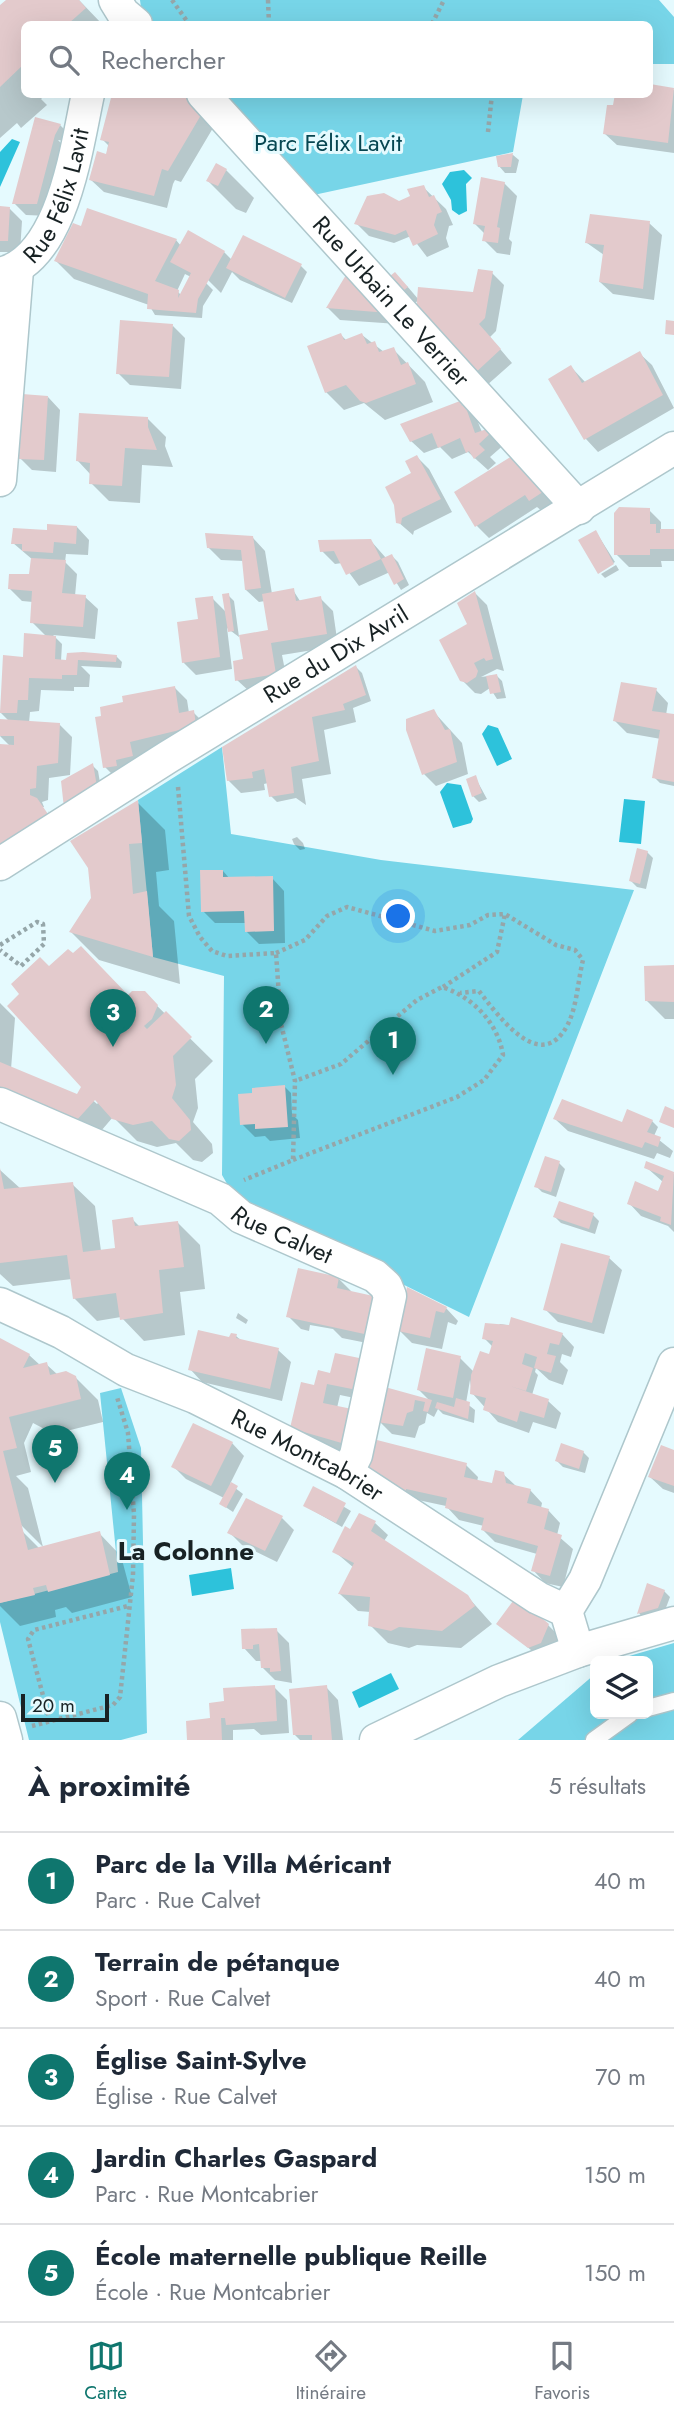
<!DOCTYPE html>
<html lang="fr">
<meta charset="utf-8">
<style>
body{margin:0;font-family:Jost,sans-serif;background:#f2f2f3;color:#1f2937}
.controls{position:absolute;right:21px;bottom:21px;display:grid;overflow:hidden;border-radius:10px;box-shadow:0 7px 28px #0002}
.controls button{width:63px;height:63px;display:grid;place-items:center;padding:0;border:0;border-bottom:2px solid #e0e1e3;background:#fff;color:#1f2937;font:35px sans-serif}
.scale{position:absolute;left:21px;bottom:18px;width:88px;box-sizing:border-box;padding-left:7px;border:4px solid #182224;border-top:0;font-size:19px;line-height:24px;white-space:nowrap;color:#182224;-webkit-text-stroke:5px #e5fafe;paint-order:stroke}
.you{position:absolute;left:399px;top:917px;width:24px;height:24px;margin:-18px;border:5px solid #fff;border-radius:50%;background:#1a73e8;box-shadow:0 0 0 10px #1a73e833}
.badge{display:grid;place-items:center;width:46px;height:46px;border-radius:50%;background:#0f766e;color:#fff;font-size:23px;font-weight:700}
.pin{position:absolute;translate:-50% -58px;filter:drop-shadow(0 2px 4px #0008)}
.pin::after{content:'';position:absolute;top:37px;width:24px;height:21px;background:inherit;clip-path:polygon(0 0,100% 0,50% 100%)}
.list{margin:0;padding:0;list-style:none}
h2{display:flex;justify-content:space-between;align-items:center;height:91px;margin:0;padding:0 28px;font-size:30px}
h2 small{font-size:23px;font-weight:400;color:#747a83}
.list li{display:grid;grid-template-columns:46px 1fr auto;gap:21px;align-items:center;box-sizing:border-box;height:98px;padding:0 28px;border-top:2px solid #e0e1e3}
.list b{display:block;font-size:26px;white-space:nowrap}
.list p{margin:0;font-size:23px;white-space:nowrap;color:#747a83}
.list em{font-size:23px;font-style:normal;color:#747a83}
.icon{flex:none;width:38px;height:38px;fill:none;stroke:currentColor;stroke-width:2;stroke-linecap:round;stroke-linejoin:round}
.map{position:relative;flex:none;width:674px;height:1740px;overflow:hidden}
.search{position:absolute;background:#fff;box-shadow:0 7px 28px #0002;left:21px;right:21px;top:21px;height:77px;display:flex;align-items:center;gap:18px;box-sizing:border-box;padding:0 24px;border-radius:10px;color:#747a83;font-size:26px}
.sheet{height:581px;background:#fff}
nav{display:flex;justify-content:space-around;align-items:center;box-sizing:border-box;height:98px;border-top:2px solid #e0e1e3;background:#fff;font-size:19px;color:#747a83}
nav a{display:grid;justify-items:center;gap:4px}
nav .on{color:#0f766e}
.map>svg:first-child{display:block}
.green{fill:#77d5e8}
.water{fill:#2dc2db}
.shadow{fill:#0003;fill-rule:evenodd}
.building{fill:#e3cacc}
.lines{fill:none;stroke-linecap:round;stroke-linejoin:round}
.lane-casing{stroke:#aec7cc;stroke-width:19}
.street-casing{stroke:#aec7cc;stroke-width:35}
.path{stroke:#95a6a9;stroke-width:4.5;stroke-dasharray:3.5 3.5;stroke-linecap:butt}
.lane{stroke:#fff;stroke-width:16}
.street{stroke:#fff;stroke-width:32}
.labels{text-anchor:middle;stroke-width:6;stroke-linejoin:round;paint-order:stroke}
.park-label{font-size:24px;fill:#064651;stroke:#e5fafe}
.street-label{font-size:24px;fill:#182224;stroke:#e5fafe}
.neighbourhood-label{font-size:26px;font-weight:bold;fill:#182224;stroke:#e5fafe}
</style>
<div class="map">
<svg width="674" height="1740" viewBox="0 0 674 1740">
<rect width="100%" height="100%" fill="#e5fafe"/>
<path class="green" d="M140,0H659L674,17V64H650V24H151L142,15Z
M215,95H523L513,152L309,196Z
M222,747L231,834L381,860L634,890L469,1317L238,1203L222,1175L224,976L153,957L138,800Z
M121,1388L141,1448L147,1733L121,1740H29L0,1622V1603L118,1572L100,1393Z
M674,1643V1740H518L595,1674V1714H648V1661H612Z"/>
<path class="water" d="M12,139L20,142L0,187V152Z
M464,170L472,178L466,184L467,211L459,215L452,210L451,200L442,184L450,172Z
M488,725L498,728L512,759L497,766L482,734Z
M447,783L461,785L473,819L471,823L453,828L440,792Z
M624,799L645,801L641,844L619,842Z
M231,1568L234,1589L192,1596L189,1575Z
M391,1673L399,1689L359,1708L352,1692Z"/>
<path class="shadow" d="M8,0H79L102,24H24V94H46L41,99L47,105L21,128L17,123L0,138V8Z
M650,86L674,90V153L617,145L604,133L615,106L650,94Z
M183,94L213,128L181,182L175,180L173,184L167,208L104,192L91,180L107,156L108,145L102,139Z
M36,119L60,125L66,131L64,141L58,140L67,149L50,216L26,215L14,203Z
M513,155L519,160L516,173H505L499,166L498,158Z
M226,170L254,198L246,213L236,209L208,181Z
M504,183L517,196L509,239L512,242L510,255L497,253L484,240L485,234L475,224Z
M423,187L446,209L453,225L449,226L446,238L449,247L427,257L411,236L394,243L369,236L356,223L412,197Z
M0,208L10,209L22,221L20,252H0Z
M649,223L662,235L654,300L613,294L600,282L604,255L587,243Z
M176,240L181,246L224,252L232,260L301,266L307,272L292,303L240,280L232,272L221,293L203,275L200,277L213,290L203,306L202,318L155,315L149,305L74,279L56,261ZM185,274L191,277L181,295L177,291Z
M350,273L398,324L340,320L328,308Z
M492,273L504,285L496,331L490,337L512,363L486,386L419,300L412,305L388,280L407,286L419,300L475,294Z
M173,326L185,338L181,389L130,385L118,373Z
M341,335L347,341L362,335L384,352L393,349L425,382L433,402L385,420L364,403L344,410L326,392Z
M639,353L652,365L674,408L598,452L586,439L550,380L571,367L586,383Z
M48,397L60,410L56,472L32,470L20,458Z
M460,403L477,420L482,432L492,429L506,443L490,457L496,463L488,470L468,452L452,459L440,447L424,453L411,441Z
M148,419L166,437L165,446L173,467L142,465L140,503L109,501L91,483V475L78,461Z
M517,455L560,501L543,512L537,507L489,538L477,526L456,493Z
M417,457L429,469L452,512L414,531L413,535L398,522Z
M649,510L661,522V531H674V561H661L662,567H629L616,554Z
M77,527L89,540L88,555L66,554L65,562L77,574L75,596L85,597L98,609L95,639L53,635L62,644L61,661H67L68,655L116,656L122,662L121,668L81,666L90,675L89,687H74V691L41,690L39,711L30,712L29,723L59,724L72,737L70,775L49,778L48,800L42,802L44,807H41L56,824L48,811L50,813L61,830L15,859L0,746H10L0,736V721L10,722L0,712L25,658L47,637L32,622L33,602L22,601L10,589L31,576L33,560L13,543L48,531Z
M596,532L615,562L599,571Z
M253,538L265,551L272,594L293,590L300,601L320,598L333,611L338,646L282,655L288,686L250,692L237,680L245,661L270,631L265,601L259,602L246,590L244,561L221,560L208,547Z
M371,541L386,558L392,556L398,562L409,585L401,590L390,572L359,586L342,563L335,564L322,551Z
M616,565L619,570L605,578L601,574Z
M475,593L487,605L504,671L497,669L481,677L496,675L502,681L506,698L497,699L490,688L481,694L475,693L462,680Z
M228,595L234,601L239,637L227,628L232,669L196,675L183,662L200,621L212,598L227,613Z
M356,667L362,673L371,701L353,708L356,722L324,730L331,774L302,779L306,805L296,798L277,802L271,796L268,783L264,784L265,790L241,793L228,780Z
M175,688L187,700L189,713L193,712L199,718L202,732L193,743L142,754L144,768L118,780L105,767Z
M656,690L668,703L666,715L674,717V786L660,783L654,777L661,739L627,733L615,721Z
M433,711L462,743L468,774L436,786L424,774Z
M92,765L98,771L102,794L71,813Z
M475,777L487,799L479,802L473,796Z
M137,802L165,830L169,870L156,872L159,906L174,921L180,984L99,960L71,932L93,899Z
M297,837L303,843L305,849L300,850L294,844L292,839Z
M647,852L653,858L646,889L637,887L631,881Z
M223,871L230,879L272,878L284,891L285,943L259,944L246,931V923H215L203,911Z
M674,967V1019H665L647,1001Z
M49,968L128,997L144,993L213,1061L195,1079L198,1108L193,1122L212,1144L213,1153L202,1162L193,1160L176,1143L157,1147L137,1141L113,1117L95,1138L0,1100V1003L15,1018L11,1069L78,1096L81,1090L97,1104L99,1102Z
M285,1087L291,1093L292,1114L298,1120L300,1138L270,1141L265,1136L255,1137L242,1124Z
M628,1111L652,1121L658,1127L654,1136L673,1151L670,1158L657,1153L654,1159L568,1131L555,1119L623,1124Z
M559,1163L565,1169L556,1197L542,1192L536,1186Z
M647,1164L674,1174V1232L668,1226L641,1216L629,1203L659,1194L663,1182L646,1167Z
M0,1170L21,1189L72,1184L95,1206L101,1251L117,1249L132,1219L140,1227L178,1223L200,1245L205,1289L180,1292L185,1335L144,1341L121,1317L97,1321L74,1298L72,1279L13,1286L0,1274Z
M593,1215L599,1221L595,1234L561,1223L555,1217Z
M609,1258L622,1270L604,1334L558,1322L545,1309Z
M338,1278L351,1291L382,1346L342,1338L333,1329L310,1325L309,1331L301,1329L288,1316Z
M409,1290L446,1308L458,1321L456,1325L448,1322L442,1349L412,1343L399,1330Z
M238,1313L248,1320L246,1324L236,1318Z
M500,1324L562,1334L574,1347L571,1357L562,1354L560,1362L568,1370L563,1385L549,1380L536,1368L535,1372L538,1375L532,1395L548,1401L561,1413L556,1429L533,1422L529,1433L498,1422L472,1393L470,1380L466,1403L475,1410L474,1423L443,1414L438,1409L434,1417L427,1413L425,1423L419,1426L415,1438L392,1434L379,1421L386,1389L430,1401L419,1390L460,1358L474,1372L490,1356L493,1347L484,1338Z
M236,1336L242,1341L278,1350L291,1362L282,1401L202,1382L190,1369Z
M0,1340L29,1355L40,1365L46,1364L58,1375L75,1377L98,1400L103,1422L54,1434L33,1423L24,1443L31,1472L16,1476L28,1488L43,1547L18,1522L21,1530L46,1555L99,1533L121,1556L132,1597L72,1613L66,1607L55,1610L56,1617L20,1626L0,1606Z
M375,1373L369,1401L340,1395L337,1408L357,1455L318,1447L292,1428L313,1387L331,1375Z
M232,1443L244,1456L230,1484L243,1494L233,1512L221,1504L224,1498L186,1479L173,1466Z
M583,1452L589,1458L585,1473L563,1467L557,1461Z
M674,1452V1493L663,1489L650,1477Z
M466,1465L478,1477L477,1482L493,1486L503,1474L516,1486L530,1490L542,1503L541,1508L548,1510L560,1523L557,1535L573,1549L563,1587L545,1583L533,1570L537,1554L495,1542L483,1530L484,1526L459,1520L446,1506L418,1500V1503L369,1466Z
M314,1489L351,1511L342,1527L305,1506Z
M282,1518L294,1530L277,1562L242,1545L229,1532Z
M375,1523L388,1535L384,1541L467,1596L492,1624L461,1648L417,1645L409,1648L388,1643L370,1625L371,1612L358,1611L340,1594L354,1568L334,1551Z
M664,1591L670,1597L664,1613L644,1619L639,1613Z
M498,1623L548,1625L561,1638L554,1655L542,1659Z
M276,1630L289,1643L292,1683L275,1680L262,1667V1661H256L244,1648Z
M274,1687L287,1700L289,1733L261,1735L254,1729L233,1730V1740H189L212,1720L223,1703Z
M326,1687L338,1700L343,1740H300L294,1734Z"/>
<path class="building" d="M6,0H79L86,8L68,24H24V64L0,87V5Z
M650,84L674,88L668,143L603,134L607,105H613L615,94H650Z
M112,94H184L201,115L168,171L162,169L154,196L89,180L97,151L106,154L109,142L100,140Z
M35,117L61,124L55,135L37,204H12Z
M513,153L511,167H498L496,156Z
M216,163L227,169L218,186L206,181Z
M481,177L505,182L497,227L500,228L498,243L482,241L485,226L473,224Z
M424,185L429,197L434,195L442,212L437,214L434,225L438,234L413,246L406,230L395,235L354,224L367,196L384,193L399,201L410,196L407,189Z
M0,206L10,207L8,241H0Z
M87,208L177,239L155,281L179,290L178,298L191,273L170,262L188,230L225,251L198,299L196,313L147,309L148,294L54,261L73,223L81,226Z
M590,214L650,221L643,289L599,282L604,245L585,243Z
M243,235L302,264L285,298L226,268Z
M478,269L493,271L485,318L479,324L501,349L473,375L416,313L418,287L473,292Z
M349,270L389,313L326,308Z
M395,272L408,287L399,294L385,280Z
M120,320L173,324L169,377L116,374Z
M666,320L674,321V335L665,334Z
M341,333L344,340L362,333L367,344L375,341L379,352L394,347L401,365L408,362L416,384L366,403L360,401L346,385L325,393L307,346Z
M640,351L663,395L584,440L548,379L571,365L582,383Z
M22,394L48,396L44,460L18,459Z
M460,401L462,406L465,405L475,433L493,427L495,429L479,444L485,450L474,459L469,451L466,453L460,438L438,448L432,433L410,442L400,424Z
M79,413L148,417V427L157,450L125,448L122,486L89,484L90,463L76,461Z
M517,453L549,488L529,501L525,495L475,527L454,492Z
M417,455L441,499L402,518L401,524L396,523L394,505L385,487L411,473L405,461Z
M619,507L650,508V524H656V533H660V529H674V549H650V555H614V513Z
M47,524L77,526L76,544L54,542L53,553L22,551V544H11L13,528L47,530Z
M596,530L614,564L598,574L578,540Z
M205,533L253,536L261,588L245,590L241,550L207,548Z
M371,539L381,559L346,575L334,551L320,552L318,540Z
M392,554L404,579L394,585L381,559Z
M31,558L66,560L62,593L86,595L83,627L30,623L32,591L8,589L9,574H29Z
M294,588L296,601L321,596L327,634L271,643L276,674L235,681L233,661L243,659L239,635L268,630L262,594Z
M475,591L493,659L486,661L484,658L474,663L478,671L476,677L467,683L460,681L439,640L467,624L457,603Z
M229,593L234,631L228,632L222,594Z
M213,596L220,657L182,663L177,622L198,619L195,598Z
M24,633L56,636L55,659L66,660L67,653L83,652L117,655L116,662L78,660L77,675H62V679L29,678L28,700H18L17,713H0L3,655L23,657Z
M356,665L366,695L343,704L345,710L312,717L319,761L291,767L294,793L269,797L264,769L252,772L253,778L227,781L222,747Z
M497,674L501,692L490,694L486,676Z
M621,682L657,688L652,711L674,714V782L652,778L660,730L613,721Z
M175,686L179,713L194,710L196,726L130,742L133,756L116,760L117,766L103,768L95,717L101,716L100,707L123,702L122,696Z
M434,709L445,730L450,729L457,762L422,775L406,730V719Z
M0,719L60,723L58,763L37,766L36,788L30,789V795L37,798L50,817L0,847V744L14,745V736H0Z
M93,763L97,787L64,808L61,781Z
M476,775L482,793L472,797L466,779Z
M138,800L142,843L129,844L133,894L147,891L153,957L69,932L91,898L88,868L70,841Z
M637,848L648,851L640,884L629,881Z
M200,870H223V877L273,876L274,931L245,932L244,911L201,912Z
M81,946L128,995L132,991H145L158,1005L152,1019L144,1026L147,1029L166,1011L192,1037L173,1056L176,1085L172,1098L190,1120L191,1130L179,1141L169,1139L152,1121L133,1125L112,1119L95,1100L76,1121L0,1091V1062L77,1094L81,1087L7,1006L19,994L11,984L40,957L49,966L68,949L73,953Z
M674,965V1002L645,1001L644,966Z
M285,1085L288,1127L255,1129V1124L240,1125L238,1094L252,1093V1088Z
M562,1099L622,1122L627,1109L653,1120L647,1132L661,1137L658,1147L645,1142L642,1148L553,1119Z
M665,1106L674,1110V1128L659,1122Z
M545,1156L560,1161L551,1192L534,1187Z
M646,1161L674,1172L671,1225L660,1221L661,1217L627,1204L635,1181L658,1191L664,1176L644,1168Z
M0,1168L4,1189L73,1182L83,1252L115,1248L112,1220L133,1217L135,1226L178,1221L184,1267L159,1270L163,1313L120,1320L116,1293L73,1299L67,1255L0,1263Z
M559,1201L594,1213L589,1229L553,1217Z
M561,1243L610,1256L592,1323L543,1310Z
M298,1268L339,1277L337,1288L378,1297L369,1335L286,1317Z
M407,1287L447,1307L444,1313L436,1311L430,1338L398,1331Z
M511,1317L563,1333L559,1345L550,1343L547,1354L556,1356L551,1373L534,1368L537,1357L525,1353L522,1364L533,1368L526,1391L510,1386L549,1399L544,1418L520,1411L517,1422L483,1410L486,1398L470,1394L471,1375L480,1351L489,1354L493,1341L482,1339L485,1323L509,1325Z
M198,1330L229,1337L231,1333L237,1334L236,1338L279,1348L270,1389L188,1370Z
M0,1338L30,1354L23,1368L47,1362L50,1375L66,1371L76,1376L81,1399L9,1417L17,1448L3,1451L28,1550L100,1531L110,1575L48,1592L46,1585L33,1588L35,1595L0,1603Z
M426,1348L461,1356L453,1398L417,1390Z
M335,1353L364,1359L357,1390L327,1384L323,1403L352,1409L345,1444L290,1428L301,1382L314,1385L318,1370L330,1373Z
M385,1387L432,1400L428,1412L423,1411L425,1402L415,1400L413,1411L407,1413L403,1426L377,1422Z
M456,1398L470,1402L468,1419L435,1408L437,1402L454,1407Z
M193,1423L233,1442L211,1486L171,1467Z
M373,1439L467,1463L464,1477L492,1483L495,1470L504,1472L506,1483L531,1489L527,1503L549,1509L544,1529L562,1535L550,1576L531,1571L538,1546L481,1530L484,1518L445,1508L447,1498L406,1489V1492L367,1466Z
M561,1443L584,1451L579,1469L555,1461Z
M661,1445L674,1450V1486L648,1477Z
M231,1482L238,1486L226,1508L219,1504Z
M313,1486L346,1503L336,1523L303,1506Z
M246,1498L283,1516L265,1551L227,1533Z
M359,1513L376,1521L371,1531L468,1595L475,1606L442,1631L399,1627L391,1631L368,1626L370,1597L338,1594L354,1563L332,1552L345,1526L350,1529Z
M647,1583L665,1590L658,1608L637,1614Z
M516,1597L549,1624L541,1643L528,1648L496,1624Z
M277,1628L281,1671L270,1672V1668H261L259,1644L253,1645V1649H242L241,1629Z
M275,1685L277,1721L226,1725L225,1718H221L222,1740H187L186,1721L210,1718L209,1703L224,1701L223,1688Z
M327,1685L332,1740H312V1735H293L289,1689Z"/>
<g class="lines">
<defs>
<path id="lane" d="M648,1708L674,1701
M594,1740L630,1714"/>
<g id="street">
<path d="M115,0L123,13L136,24"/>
<path id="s1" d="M203,94L579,508"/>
<path id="s2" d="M0,274C63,259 76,149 88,94"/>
<path d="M0,480L17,270"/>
<path id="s3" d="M0,864L168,757L674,448"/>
<path id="s4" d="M0,1104L220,1199L241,1217L375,1276L386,1286L390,1296L356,1455L347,1473"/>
<path id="s5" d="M0,1304L61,1332L126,1370L195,1397L347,1473L538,1598L566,1611L578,1651"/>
<path d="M566,1611L585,1580L674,1364"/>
<path d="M0,1718L6,1740"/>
<path d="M376,1740L499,1681L578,1651L674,1623"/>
</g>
</defs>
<use href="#lane" class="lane-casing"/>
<use href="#street" class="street-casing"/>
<path class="path" d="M172,0L189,24
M268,0L269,24
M432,24L444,0
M650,53H652
M488,132L492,94
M178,787L189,916L200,937L212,951L227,956L276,953L281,1024L295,1081L293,1160L244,1180
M0,945L37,922L43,924L44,944L21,966L0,950
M276,953L305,940L327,916L347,907L435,931L470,925L488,915L505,914L556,945L575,950L583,960C578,980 577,1006 568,1024C541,1077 497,1014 479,991L460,993
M443,987L497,952L505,914
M293,1160L457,1097L484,1080L503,1055C498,1023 473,997 442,987L417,1000L341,1064L295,1081
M50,1722L28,1639L34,1630L128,1606
M32,1726L113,1705L120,1697L133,1575L134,1514L128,1433L117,1397"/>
<use href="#lane" class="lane"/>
<use href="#street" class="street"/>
</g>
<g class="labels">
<g class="park-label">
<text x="328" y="151">Parc Félix Lavit</text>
</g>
<g class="street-label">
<text dy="8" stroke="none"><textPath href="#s2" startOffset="103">Rue Félix Lavit</textPath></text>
<text dy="8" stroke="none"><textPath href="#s1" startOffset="280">Rue Urbain Le Verrier</textPath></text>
<text dy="8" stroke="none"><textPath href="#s3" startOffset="396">Rue du Dix Avril</textPath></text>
<text dy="8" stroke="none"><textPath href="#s4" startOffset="312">Rue Calvet</textPath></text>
<text dy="8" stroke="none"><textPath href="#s5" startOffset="343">Rue Montcabrier</textPath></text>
</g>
<g class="neighbourhood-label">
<text x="186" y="1560">La Colonne</text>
</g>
</g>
</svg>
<div class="controls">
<button><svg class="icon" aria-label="layers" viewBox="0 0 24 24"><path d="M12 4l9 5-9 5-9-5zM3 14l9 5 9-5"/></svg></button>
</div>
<div class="scale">20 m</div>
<div class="you"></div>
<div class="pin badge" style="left:393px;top:1075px">1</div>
<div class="pin badge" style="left:266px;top:1044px">2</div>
<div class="pin badge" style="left:113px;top:1047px">3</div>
<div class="pin badge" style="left:127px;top:1510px">4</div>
<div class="pin badge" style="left:55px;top:1483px">5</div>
<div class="search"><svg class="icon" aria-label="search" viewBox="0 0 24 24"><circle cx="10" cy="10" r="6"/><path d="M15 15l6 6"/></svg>Rechercher</div>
</div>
<section class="sheet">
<h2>À proximité<small>5 résultats</small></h2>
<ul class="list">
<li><span class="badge">1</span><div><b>Parc de la Villa Méricant</b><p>Parc · Rue Calvet</p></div><em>40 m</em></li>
<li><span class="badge">2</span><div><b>Terrain de pétanque</b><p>Sport · Rue Calvet</p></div><em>40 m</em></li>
<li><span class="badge">3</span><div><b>Église Saint-Sylve</b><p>Église · Rue Calvet</p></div><em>70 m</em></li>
<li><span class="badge">4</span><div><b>Jardin Charles Gaspard</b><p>Parc · Rue Montcabrier</p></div><em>150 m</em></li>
<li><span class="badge">5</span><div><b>École maternelle publique Reille</b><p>École · Rue Montcabrier</p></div><em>150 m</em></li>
</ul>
</section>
<nav>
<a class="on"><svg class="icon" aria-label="map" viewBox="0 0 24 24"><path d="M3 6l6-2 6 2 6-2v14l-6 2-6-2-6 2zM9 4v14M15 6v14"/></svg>Carte</a>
<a><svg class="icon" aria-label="directions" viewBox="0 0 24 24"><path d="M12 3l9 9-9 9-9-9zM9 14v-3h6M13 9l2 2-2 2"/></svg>Itinéraire</a>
<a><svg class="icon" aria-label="saved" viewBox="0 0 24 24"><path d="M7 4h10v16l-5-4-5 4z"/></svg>Favoris</a>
</nav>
